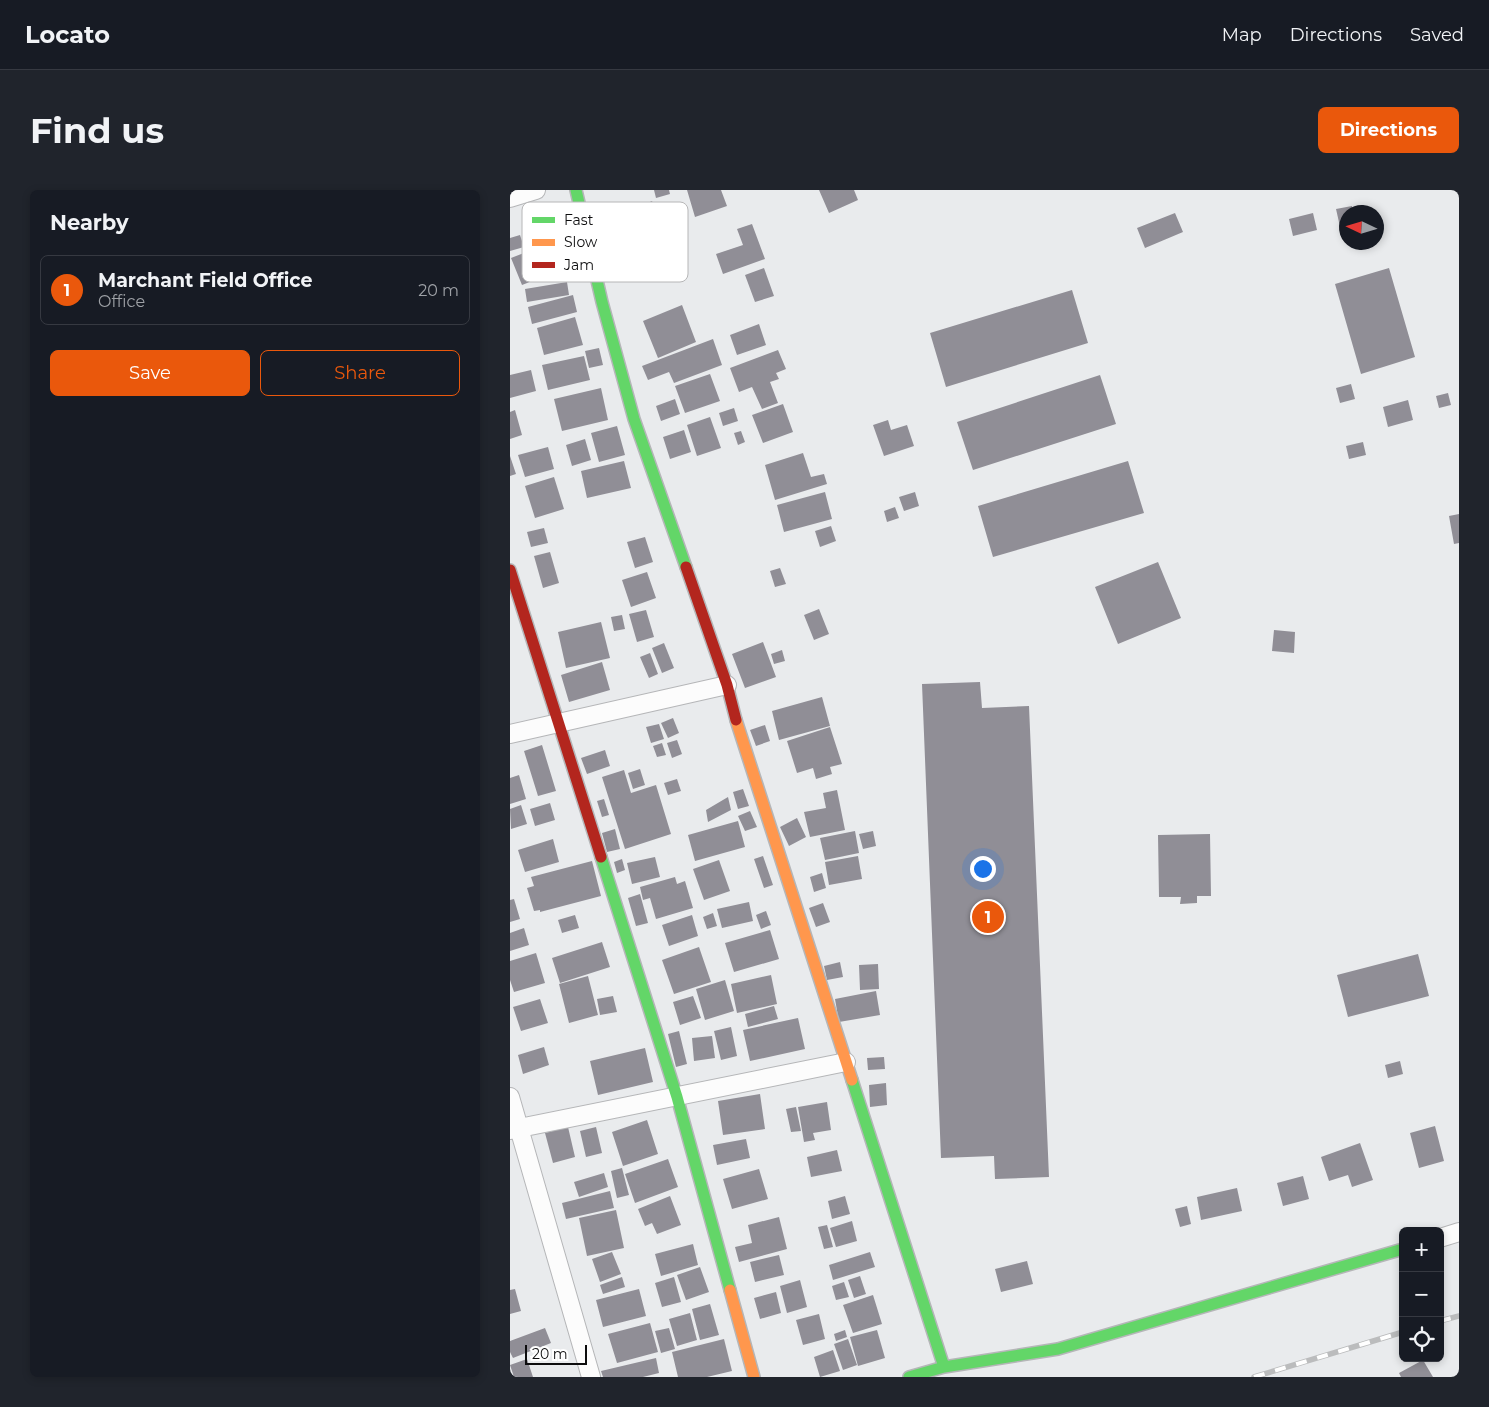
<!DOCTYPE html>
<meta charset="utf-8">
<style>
body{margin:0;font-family:Montserrat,sans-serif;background:#20242c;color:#f1f3f6}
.controls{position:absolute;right:15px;bottom:15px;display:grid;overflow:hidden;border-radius:8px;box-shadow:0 2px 8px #0003}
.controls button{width:45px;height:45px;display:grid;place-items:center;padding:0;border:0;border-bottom:1px solid #363941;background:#171b24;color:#f1f3f6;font:25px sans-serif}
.compass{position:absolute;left:829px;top:15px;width:45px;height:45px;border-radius:50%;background:#171b24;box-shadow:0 2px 8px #0003;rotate:274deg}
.scale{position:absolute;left:15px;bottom:12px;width:62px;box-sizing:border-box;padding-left:5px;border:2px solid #0d0d0e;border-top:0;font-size:14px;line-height:18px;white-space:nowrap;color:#0d0d0e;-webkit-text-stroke:4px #fff;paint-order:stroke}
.you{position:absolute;left:472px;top:678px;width:18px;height:18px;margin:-12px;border:4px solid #fff;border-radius:50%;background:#1a73e8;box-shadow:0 0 0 8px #1a73e833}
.badge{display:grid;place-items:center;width:32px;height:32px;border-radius:50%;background:#ea580c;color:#fff;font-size:16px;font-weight:700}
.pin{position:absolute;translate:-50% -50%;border:2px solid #fff;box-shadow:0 1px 5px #0006}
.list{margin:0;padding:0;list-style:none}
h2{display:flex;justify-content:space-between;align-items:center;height:65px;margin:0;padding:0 20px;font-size:21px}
h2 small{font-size:16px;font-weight:400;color:#9ea1a6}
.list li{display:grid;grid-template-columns:32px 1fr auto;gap:15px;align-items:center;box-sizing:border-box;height:70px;margin:0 10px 10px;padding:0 10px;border:1px solid #363941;border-radius:8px}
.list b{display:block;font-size:19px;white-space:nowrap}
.list p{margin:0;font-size:16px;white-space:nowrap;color:#9ea1a6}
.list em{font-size:16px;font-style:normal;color:#9ea1a6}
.actions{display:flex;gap:10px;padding:15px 20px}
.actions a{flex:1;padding:11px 0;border:1px solid #ea580c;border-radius:8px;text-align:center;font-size:18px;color:#ea580c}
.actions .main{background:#ea580c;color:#fff}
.icon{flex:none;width:28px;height:28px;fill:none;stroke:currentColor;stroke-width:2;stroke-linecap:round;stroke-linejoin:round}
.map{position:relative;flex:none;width:949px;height:1187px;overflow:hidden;border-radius:8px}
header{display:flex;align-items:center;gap:30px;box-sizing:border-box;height:70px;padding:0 25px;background:#171b24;border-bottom:1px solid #363941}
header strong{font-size:24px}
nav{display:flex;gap:28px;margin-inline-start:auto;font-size:18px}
.intro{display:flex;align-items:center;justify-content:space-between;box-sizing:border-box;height:120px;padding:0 30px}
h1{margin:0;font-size:35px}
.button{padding:12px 22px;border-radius:8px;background:#ea580c;color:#fff;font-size:18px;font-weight:700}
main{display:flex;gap:30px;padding:0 30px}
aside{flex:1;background:#171b24;border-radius:8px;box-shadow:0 2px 8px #0003}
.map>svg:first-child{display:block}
.building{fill:#908e96}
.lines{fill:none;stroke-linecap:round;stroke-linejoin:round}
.street-casing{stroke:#b5b6b8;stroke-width:20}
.fast-casing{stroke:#b5b6b8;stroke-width:14}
.slow-casing{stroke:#b5b6b8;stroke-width:14}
.jam-casing{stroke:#b5b6b8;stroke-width:14}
.street{stroke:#fcfcfc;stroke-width:18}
.fast{stroke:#63d668;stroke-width:11}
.slow{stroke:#ff974d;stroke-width:11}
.jam{stroke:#b3261e;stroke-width:11}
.rail-casing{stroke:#bbbcbd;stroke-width:5.5}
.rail{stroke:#fff;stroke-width:4;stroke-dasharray:11;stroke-linecap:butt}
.key{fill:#fff;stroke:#b6b6b7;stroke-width:1}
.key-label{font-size:14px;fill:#0d0d0e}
</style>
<header>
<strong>Locato</strong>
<nav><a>Map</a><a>Directions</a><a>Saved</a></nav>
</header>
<div class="intro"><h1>Find us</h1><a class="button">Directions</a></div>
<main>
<aside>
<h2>Nearby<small></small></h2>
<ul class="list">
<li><span class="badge">1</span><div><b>Marchant Field Office</b><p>Office</p></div><em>20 m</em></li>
</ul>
<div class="actions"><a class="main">Save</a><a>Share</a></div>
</aside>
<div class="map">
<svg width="949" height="1187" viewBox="0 0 949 1187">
<rect width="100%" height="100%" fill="#e9ebed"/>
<path class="building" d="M144,0H159L160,4L146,8Z
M177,0H211L217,16L185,27Z
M309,0H344L348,10L319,23Z
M142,11L156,43L123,57L109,25Z
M842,16L843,22H836V39L831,41L826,19Z
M665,23L673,42L635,58L627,38Z
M803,23L807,40L783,46L779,29Z
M242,34L255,69L213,84L206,64L233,55L227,39Z
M10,45L14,57L0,61V48Z
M42,52L53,79L12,95L1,68Z
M254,78L264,106L245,112L235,85Z
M879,78L905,167L851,184L825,94Z
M57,92L59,105L17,112L15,99Z
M562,100L578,153L436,197L420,143Z
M63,105L67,122L22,134L18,117Z
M172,115L186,152L148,168L133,131Z
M65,127L73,155L34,165L27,138Z
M249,134L256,155L227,165L220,145Z
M203,149L212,175L164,193L159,182L138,190L132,176Z
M89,158L93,175L79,178L75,161Z
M268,160L276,179L266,183L269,189L260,192L268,213L252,219L242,197L229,202L220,178Z
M74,166L80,190L38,200L32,175Z
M21,180L26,201L0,208V185Z
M200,184L210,211L175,223L165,196Z
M590,185L606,234L463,280L447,232Z
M841,194L845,209L830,213L826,198Z
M91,198L98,230L52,241L44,209Z
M938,203L941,215L929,218L926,206Z
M165,209L170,224L151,231L146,216Z
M898,210L903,230L878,237L873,217Z
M273,214L283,242L253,253L242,225Z
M224,218L228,231L213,236L209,223Z
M5,220L12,245L0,249V222Z
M200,227L211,258L187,266L177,235Z
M378,230L381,240L397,235L404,256L374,266L363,235Z
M107,236L115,265L89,272L81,243Z
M174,240L181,262L160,269L153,247Z
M231,241L235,252L228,255L224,243Z
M75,249L81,270L62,276L56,255Z
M853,252L856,265L839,269L836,256Z
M38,257L44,279L15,287L8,265Z
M293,263L301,287L314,284L317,294L265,310L255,275Z
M0,266L6,284L0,286Z
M114,271L121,298L77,308L71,281Z
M618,271L634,323L483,367L468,316Z
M44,287L54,319L25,328L15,296Z
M315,302L322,329L274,342L267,315Z
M405,302L409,316L394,321L389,307Z
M385,317L389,328L377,332L374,321Z
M949,324V353L944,354L939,326Z
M321,336L326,351L310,357L305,341Z
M34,338L38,353L21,357L17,342Z
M135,347L143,372L125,378L117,352Z
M40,362L49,393L33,398L24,366Z
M648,372L671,428L608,454L585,397Z
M270,378L276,394L265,397L260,381Z
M137,382L146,408L121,417L112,390Z
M309,419L319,444L304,450L294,425Z
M136,420L144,447L127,452L119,424Z
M112,425L115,439L104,441L101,427Z
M91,432L100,468L56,478L48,442Z
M764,440L785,442L784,463L762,461Z
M253,452L266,487L235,498L222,464Z
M154,453L164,478L152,483L142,458Z
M272,460L275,471L264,474L261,464Z
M140,463L148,484L139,488L130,467Z
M92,472L100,500L59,512L51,485Z
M470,492L472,518L519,516L539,987L485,989L484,966L431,968L412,494Z
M312,507L320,536L269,550L262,521Z
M163,528L169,543L158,548L151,533Z
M149,534L154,549L141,553L136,537Z
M255,535L260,551L246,556L240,540Z
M320,537L332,574L320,577L322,584L306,589L303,578L287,583L277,551Z
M167,550L172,564L162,568L157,553Z
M152,553L156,565L147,567L143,556Z
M32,555L46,601L28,606L14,561Z
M95,560L100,576L77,584L71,568Z
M130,579L135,595L123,599L118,583Z
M114,580L121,603L146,595L161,644L115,659L92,587Z
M9,585L16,609L0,614V588Z
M167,589L171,601L158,605L154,593Z
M233,599L239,616L228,619L223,602Z
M327,600L335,640L300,647L294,622L316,618L313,603Z
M218,607L221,620L198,632L196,620Z
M94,609L99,625L92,627L87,611Z
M40,613L45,630L25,636L20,619Z
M11,615L17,634L1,639L0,619Z
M240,621L247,637L235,641L228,626Z
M287,628L296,647L279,656L270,637Z
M228,631L235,657L185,671L178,645Z
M105,639L110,659L97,662L92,643Z
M345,641L349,663L315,670L310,648Z
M363,641L366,656L353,659L349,644Z
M700,644L701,706H687V713L670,714L671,707H649L648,645Z
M43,649L49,672L15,682L8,660Z
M253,666L263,695L254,698L244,669Z
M348,666L352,689L319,695L315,672Z
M145,667L150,687L122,694L117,673Z
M112,669L115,680L107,683L104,672Z
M209,670L220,701L194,710L183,679Z
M82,671L91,706L30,722V720L24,721L17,698L24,696L21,687Z
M312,683L316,698L304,702L300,687Z
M165,687L167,694L175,691L183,718L146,729L140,708L133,710L130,697Z
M130,704L138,733L126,736L118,708Z
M4,709L10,729L0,732V710Z
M239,712L243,731L212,738L207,719Z
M313,713L320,732L306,737L299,718Z
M256,721L261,735L251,739L246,725Z
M203,723L207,736L197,739L193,727Z
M65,725L69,738L52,743L48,730Z
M182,725L188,746L159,756L152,735Z
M14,738L19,755L0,761V743Z
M260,740L269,769L224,782L215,753Z
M92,752L100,777L50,793L42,768Z
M189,757L201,792L164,804L152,770Z
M26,763L35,793L4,802L0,790V771Z
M908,764L919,806L838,827L827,785Z
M330,772L333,787L317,790L314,776Z
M368,774L369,799L350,800L349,775Z
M261,785L267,814L227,823L221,794Z
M78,786L88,825L59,833L49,794Z
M215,790L224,821L195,830L186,799Z
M366,801L370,825L329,832L325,809Z
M103,806L107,822L90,825L87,809Z
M183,806L191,828L170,835L163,812Z
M30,809L38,833L11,841L3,817Z
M264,816L268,829L238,837L235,824Z
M288,828L295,859L240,871L233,840Z
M221,837L227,866L211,870L204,841Z
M169,841L177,874L166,877L158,844Z
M202,846L205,868L184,871L182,848Z
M34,857L39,875L13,884L8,865Z
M135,858L143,892L88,905L80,871Z
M374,867L375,879L358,880L357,868Z
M890,871L893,884L878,888L875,875Z
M376,893L377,915L360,917L359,895Z
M250,904L255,939L213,945L208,911Z
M317,912L321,940L303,943L305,950L294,952L288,917Z
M286,917L291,941L281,942L276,919Z
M137,930L148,964L113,976L102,942Z
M925,936L934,971L909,978L900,943Z
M58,937L65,967L43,973L35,943Z
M86,937L92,963L76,967L70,941Z
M236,949L240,968L207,975L203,955Z
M850,953L863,990L842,997L838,985L819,991L811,967Z
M327,960L332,981L301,987L297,967Z
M158,969L168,997L125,1013L115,984Z
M112,978L119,1005L107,1008L101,981Z
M249,979L258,1009L222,1019L213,989Z
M94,983L98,997L69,1007L64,992Z
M793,986L799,1009L773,1016L767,993Z
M727,998L732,1021L691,1030L687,1007Z
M100,1001L104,1018L56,1029L52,1013Z
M160,1006L171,1035L147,1044L142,1033L135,1036L128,1019Z
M335,1006L340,1024L322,1029L318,1011Z
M677,1016L681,1034L670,1037L665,1019Z
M106,1020L114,1058L77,1066L69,1028Z
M269,1027L277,1059L229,1072L225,1057L242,1053L238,1035Z
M342,1031L347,1051L326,1057L320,1038Z
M317,1035L323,1057L314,1059L308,1037Z
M183,1054L188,1075L151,1086L145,1064Z
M102,1062L111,1084L90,1092L82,1069Z
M360,1062L365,1077L323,1090L319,1075Z
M269,1065L274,1085L245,1092L240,1072Z
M517,1071L523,1094L491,1102L485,1079Z
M190,1077L199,1102L176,1110L167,1085Z
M350,1086L356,1104L344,1108L338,1090Z
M112,1087L115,1097L93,1104L90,1095Z
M164,1087L171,1112L152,1117L145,1093Z
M290,1090L297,1117L277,1123L270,1096Z
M334,1092L339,1107L326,1110L322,1096Z
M5,1099L11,1121L0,1124V1100Z
M129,1099L136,1126L93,1137L86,1110Z
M266,1102L271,1123L250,1129L244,1108Z
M363,1105L372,1134L343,1143L333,1115Z
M200,1114L209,1145L190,1150L182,1119Z
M180,1123L187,1150L167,1156L159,1129Z
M309,1124L315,1149L293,1155L286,1130Z
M140,1133L148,1162L107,1173L98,1144Z
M35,1138L41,1153L3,1168L0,1162V1151Z
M159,1138L165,1159L151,1163L145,1141Z
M335,1140L337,1147L326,1151L324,1144Z
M367,1140L375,1168L348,1176L340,1147Z
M214,1149L222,1181L197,1187H168L162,1162Z
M338,1149L347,1175L333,1180L324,1154Z
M323,1160L330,1181L310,1187L304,1167Z
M146,1168L149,1183L133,1187H93L91,1181Z
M17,1169L23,1187H4L0,1175Z
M913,1170L923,1187H891L889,1183Z"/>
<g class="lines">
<defs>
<path id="street" d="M0,8L26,0
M0,544L217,495
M0,907L81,1187
M0,940L336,872
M930,1048L949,1042"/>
<path id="fast" d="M66,0L92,112L124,229L176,377
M91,667L167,907L220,1100
M342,890L434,1177
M399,1187L434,1177L548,1159L893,1059"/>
<path id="slow" d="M226,530L342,890
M220,1100L244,1187"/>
<path id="jam" d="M176,377L217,495L226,530
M0,380L91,667"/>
</defs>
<use href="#street" class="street-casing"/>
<use href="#fast" class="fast-casing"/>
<use href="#slow" class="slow-casing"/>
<use href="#jam" class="jam-casing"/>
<use href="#street" class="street"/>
<use href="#fast" class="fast"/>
<use href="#slow" class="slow"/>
<use href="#jam" class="jam"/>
<defs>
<path id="rail" d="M930,1131L949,1126
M744,1187L893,1142"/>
</defs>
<use href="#rail" class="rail-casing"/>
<use href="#rail" class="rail"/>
</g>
<rect x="12" y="12" width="166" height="80" rx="8" class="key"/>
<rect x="22" y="27" width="23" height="6" fill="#63d668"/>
<rect x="22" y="49" width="23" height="7" fill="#ff974d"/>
<rect x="22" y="72" width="23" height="6" fill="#b3261e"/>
<g class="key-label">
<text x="54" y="35">Fast</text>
<text x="54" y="57">Slow</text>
<text x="54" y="80">Jam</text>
</g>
</svg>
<div class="controls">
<button>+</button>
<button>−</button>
<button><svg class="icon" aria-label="locate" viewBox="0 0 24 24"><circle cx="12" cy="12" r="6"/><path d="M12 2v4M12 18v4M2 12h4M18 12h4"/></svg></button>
</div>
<svg class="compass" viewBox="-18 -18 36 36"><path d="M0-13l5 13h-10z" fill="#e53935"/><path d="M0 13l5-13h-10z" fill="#9ea1a6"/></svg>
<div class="scale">20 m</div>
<div class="you"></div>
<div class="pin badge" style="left:478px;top:727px">1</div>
</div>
</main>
